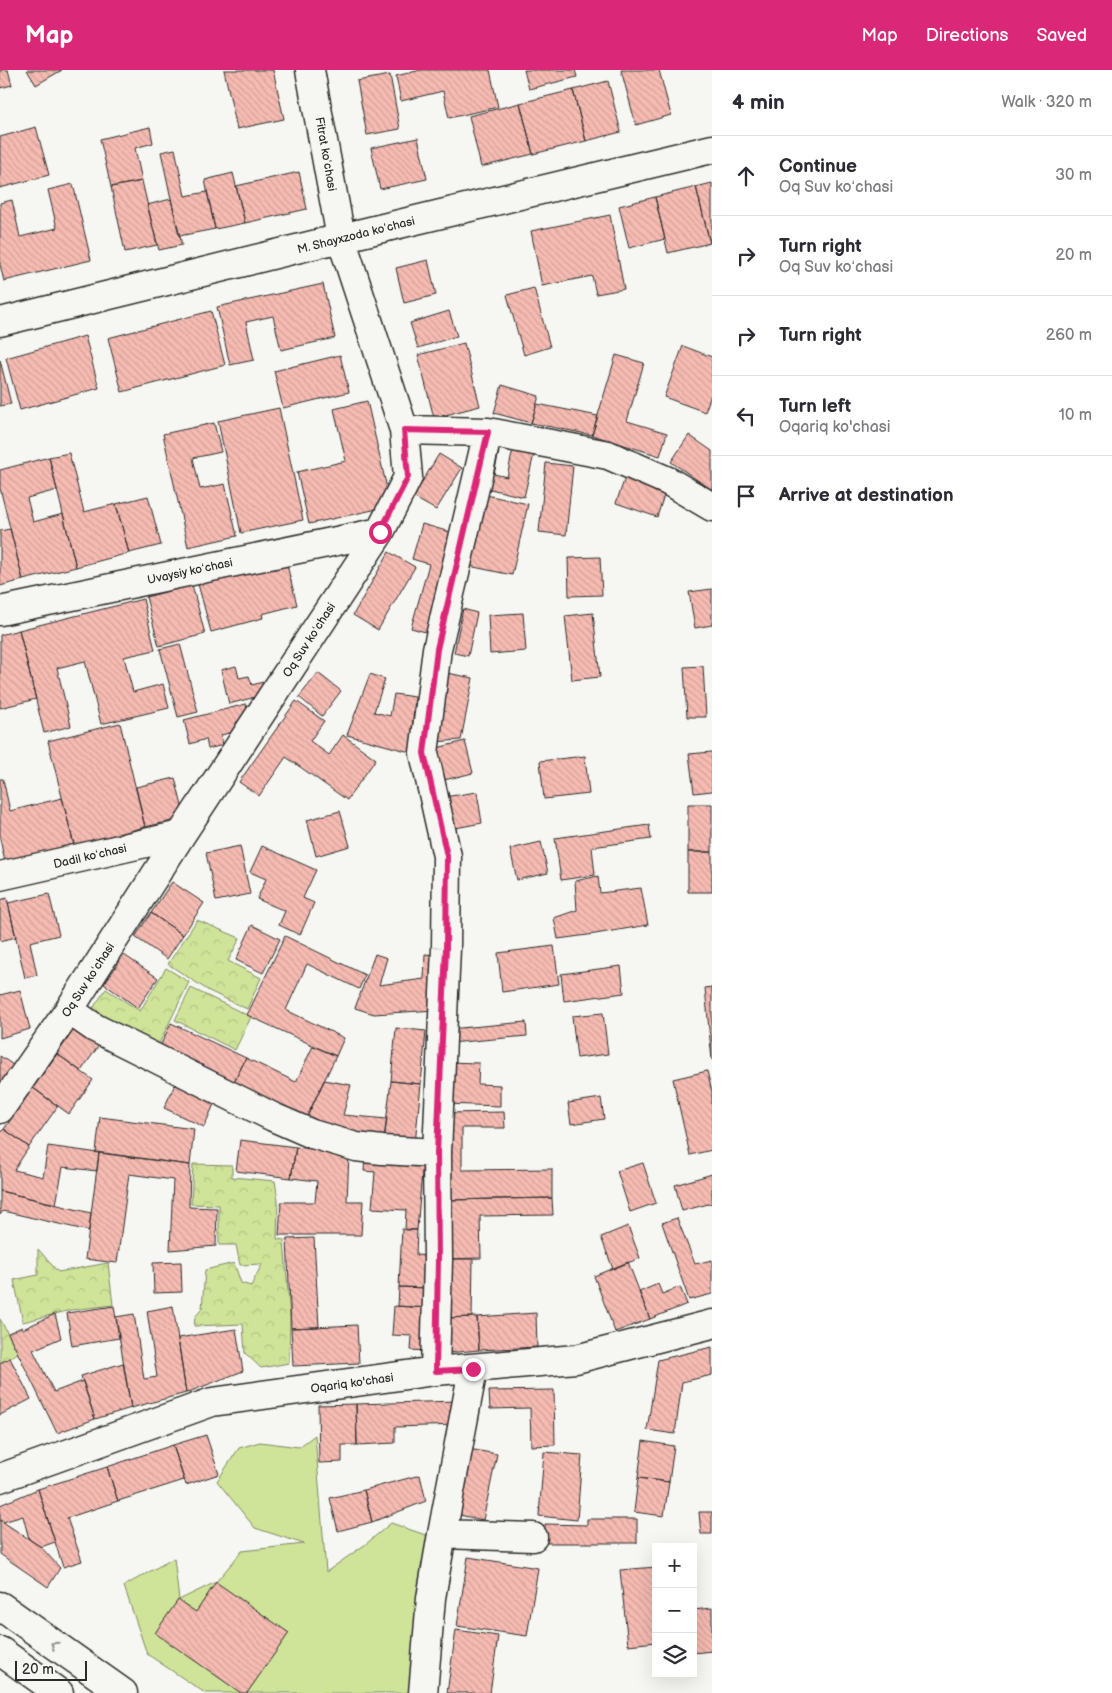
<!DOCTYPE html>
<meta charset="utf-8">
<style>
body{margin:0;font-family:"Balsamiq Sans",sans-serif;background:#f2f2f3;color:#2b2b33}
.controls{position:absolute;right:15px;bottom:15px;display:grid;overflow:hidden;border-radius:0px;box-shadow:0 5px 20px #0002}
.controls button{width:45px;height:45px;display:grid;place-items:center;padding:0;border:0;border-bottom:1px solid #e1e1e2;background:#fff;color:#2b2b33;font:25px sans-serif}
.scale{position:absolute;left:15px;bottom:12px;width:72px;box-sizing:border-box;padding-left:5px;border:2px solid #2b2b2b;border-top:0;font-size:14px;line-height:18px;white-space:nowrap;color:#2b2b2b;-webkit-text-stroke:4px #f6f6f2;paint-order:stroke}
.stop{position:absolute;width:15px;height:15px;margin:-11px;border:4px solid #db2777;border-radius:50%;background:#fff}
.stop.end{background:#db2777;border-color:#fff;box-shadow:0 1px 5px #0008}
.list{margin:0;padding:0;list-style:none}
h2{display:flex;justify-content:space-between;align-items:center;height:65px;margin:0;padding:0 20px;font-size:21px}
h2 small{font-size:16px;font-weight:400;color:#7c7c81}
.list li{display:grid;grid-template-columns:32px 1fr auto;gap:15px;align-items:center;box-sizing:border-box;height:80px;padding:0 20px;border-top:1px solid #e1e1e2}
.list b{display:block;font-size:19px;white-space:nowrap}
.list p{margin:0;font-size:16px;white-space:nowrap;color:#7c7c81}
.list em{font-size:16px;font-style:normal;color:#7c7c81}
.icon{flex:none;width:28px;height:28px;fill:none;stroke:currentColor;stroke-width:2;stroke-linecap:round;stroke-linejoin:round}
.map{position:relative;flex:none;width:712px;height:1623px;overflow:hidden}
header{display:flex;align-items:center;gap:30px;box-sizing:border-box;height:70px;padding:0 25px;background:#db2777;color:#fff}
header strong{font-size:24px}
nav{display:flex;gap:28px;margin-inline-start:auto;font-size:18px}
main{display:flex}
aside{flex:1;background:#fff}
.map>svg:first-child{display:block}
.green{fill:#cfe499;stroke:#7d8862}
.forest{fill:url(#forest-crowns);stroke:#7d8862}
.building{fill:url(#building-back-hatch);stroke:#2b2b2b}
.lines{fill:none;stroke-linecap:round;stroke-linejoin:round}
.minor-casing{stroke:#2b2b2b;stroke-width:31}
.primary-casing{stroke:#2b2b2b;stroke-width:31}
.minor{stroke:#f6f6f2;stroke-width:28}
.primary{stroke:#f6f6f2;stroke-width:28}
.oneway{stroke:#90908e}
.route{stroke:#db2777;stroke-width:6}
.labels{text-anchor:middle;stroke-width:4.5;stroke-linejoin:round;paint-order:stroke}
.street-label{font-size:12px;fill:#2b2b2b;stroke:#f6f6f2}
</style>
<header>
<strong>Map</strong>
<nav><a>Map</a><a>Directions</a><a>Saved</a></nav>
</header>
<main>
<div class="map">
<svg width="712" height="1623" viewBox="0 0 712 1623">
<defs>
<pattern id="forest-crowns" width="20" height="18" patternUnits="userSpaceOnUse" patternTransform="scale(1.25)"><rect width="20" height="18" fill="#cfe499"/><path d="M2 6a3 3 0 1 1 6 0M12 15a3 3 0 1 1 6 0" fill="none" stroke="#b2c484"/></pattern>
<pattern id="building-back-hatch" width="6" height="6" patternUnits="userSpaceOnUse" patternTransform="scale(1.25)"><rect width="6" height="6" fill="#f6bbb2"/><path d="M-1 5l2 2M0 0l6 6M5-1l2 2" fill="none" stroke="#d3a199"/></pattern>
</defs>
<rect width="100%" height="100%" fill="#f6f6f2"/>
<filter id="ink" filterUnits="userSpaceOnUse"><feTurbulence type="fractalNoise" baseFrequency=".02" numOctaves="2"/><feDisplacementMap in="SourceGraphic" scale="10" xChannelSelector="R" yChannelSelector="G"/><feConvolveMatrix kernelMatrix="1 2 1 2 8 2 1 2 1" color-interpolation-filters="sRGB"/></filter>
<g filter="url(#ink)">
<path class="green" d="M315,1365L326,1502L366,1474L391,1453L434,1468L420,1623H205L147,1584L124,1516L174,1488L179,1530L216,1512L242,1481L304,1474L255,1458L217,1411L239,1378L260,1372L299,1377Z"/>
<path class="forest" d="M197,850L240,868L228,891L261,908L247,939L209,921L168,894Z
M166,898L189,912L156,980L89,944L106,919L140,941Z
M191,918L251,947L235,980L175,950Z
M193,1094L232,1095V1107L275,1111L278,1130L277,1169L284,1170L290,1248L289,1293L261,1298L245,1283L243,1254L194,1256L195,1247L202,1239L205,1200L234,1193L241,1213L251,1216L262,1194L240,1195L236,1175H219V1135L191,1134Z
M38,1179L58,1202L108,1193L113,1235L71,1240L23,1252L14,1210L38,1205Z
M0,1249L18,1283L0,1293Z"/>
<path class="building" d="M0,0H8L12,15L0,18Z
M27,0H62L36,15Z
M224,0H273L284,49L237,59Z
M421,0H490L498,37L449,48L443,21L401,31L396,6Z
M524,0H575L577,7L529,19Z
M621,0H659L671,45L636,55Z
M390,5L400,59L367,65L357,11Z
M608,11L621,62L586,71L573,20Z
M573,20L586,71L533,84L520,33Z
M520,33L533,84L481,97L469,46Z
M36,57L49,105L0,118V67Z
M150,57L153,73L135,78L142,111L111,117L100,69Z
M418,68L427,109L380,119L371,78Z
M175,79L185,126L207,122L215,159L179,166L161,82Z
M299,102L307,139L245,153L236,116Z
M233,103L245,153L215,159L205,110Z
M142,111L157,175L125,182L111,117Z
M712,113V172L710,173L696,117Z
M73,114L91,190L4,211L0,195V133L12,130L20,167L57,158L48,120Z
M696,117L710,173L668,183L655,127Z
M655,127L665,169L629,178L619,136Z
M171,129L182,175L159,180L147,135Z
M610,145L624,219L596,224L592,206L542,216L531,161Z
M428,190L436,225L404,233L396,198Z
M323,214L335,268L281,280L273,246L246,252L254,290L230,295L217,237Z
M534,218L550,277L524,285L507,225Z
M211,241L225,295L122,322L108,268Z
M449,241L457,266L418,278L410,253Z
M85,266L99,318L20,340L6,288Z
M464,273L480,336L434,348L418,285Z
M683,276L712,287V322L705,342L664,327Z
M340,285L349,322L283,338L274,301Z
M616,285L644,293L627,351L667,363L660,386L592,365Z
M0,290L11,334L0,336Z
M502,315L539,326L531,353L494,343Z
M367,331L391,436L309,454L297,402L346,391L334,339Z
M537,334L598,346L592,365L531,353Z
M279,338L303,450L241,463L218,351Z
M214,353L221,382L193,388L200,419L225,414L237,466L188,477L163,364Z
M689,365L712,381V420L671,392Z
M513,379L534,384L524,427L482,417L490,380L499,382L494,404L507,407Z
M69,383L84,442L116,434L129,483L76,497L49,387Z
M439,384L462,398L436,440L413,427Z
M49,387L57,420L27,428L33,452L63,444L76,497L23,510L0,418V400Z
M546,393L573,396L566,465L539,462Z
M625,408L665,422L657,447L616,433Z
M486,425L528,434L512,505L469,496Z
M148,426L161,475L129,483L116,434Z
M422,454L457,464L429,563L411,558L429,494L412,489Z
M10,459L23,510L0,516V461Z
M389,482L415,497L378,560L353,545Z
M600,487L602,525L569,526L568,488Z
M286,491L297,535L262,544L263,548L211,562L198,514Z
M192,515L205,564L159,576L146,527Z
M712,519V555L695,558L689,522Z
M143,529L155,580L124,587L133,622L163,614L169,638L101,654L85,591L57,598L71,656L44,663L19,560Z
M463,539L477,543L468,586L454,583Z
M523,543L526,581L490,584L488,545Z
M593,543L600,607L572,610L565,546Z
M19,560L36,629L0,638V565Z
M180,574L198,642L178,647L160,579Z
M236,596L239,608L249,606L252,615L278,608L267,624L229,634L221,600Z
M703,596L706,647H687L684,597Z
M318,603L341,621L322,646L299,627Z
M447,603L473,608L461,670L434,672Z
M370,604L385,609L374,642L390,646L394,624L415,627L410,682L347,665Z
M296,631L324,651L310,671L329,685L343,665L376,689L347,730L286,687L259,726L239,712Z
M246,634L249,648L236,652L238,661L221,665L223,675L208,679L206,669L190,674L184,650Z
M120,653L145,757L74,775L48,671Z
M465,671L473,703L440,711L433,679Z
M712,682V721L694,723L689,684Z
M585,686L589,724L544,729L540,691Z
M175,708L185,748L145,757L136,717Z
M0,709H3L10,741L62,728L74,775L5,792L0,769Z
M477,722L482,753L450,759L444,727Z
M688,734H712V782H688Z
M340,741L350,776L316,786L307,750Z
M649,755L651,769L592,777L595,805L561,810L555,768Z
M541,772L548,803L517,810L510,779Z
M240,776L250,824L216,831L206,783Z
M262,776L316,800L303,828L314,833L300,865L279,855L285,841L257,829L266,809L250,802Z
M688,782H712V822H688Z
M598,806L600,823L641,818L648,855L595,864L558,869L554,848L577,840L575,811Z
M172,812L204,833L183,865L151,843Z
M49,824L59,865L30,872L37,905L25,908L8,833Z
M7,828L16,867L0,871V830Z
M151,843L183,865L167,889L135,867Z
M252,855L280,869L263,903L236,890Z
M285,866L365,905L359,919L307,894L286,940L344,968L336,986L247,945Z
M554,876L559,914L502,922L498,883Z
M375,884L387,888L379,915L424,909L425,884L436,885L435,940L374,944L355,938Z
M124,885L158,908L138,938L104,914Z
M621,896L624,923L564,931L561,904Z
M712,917V990L705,918Z
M20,920L30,959L0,968V925Z
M603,943L608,984L577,988L572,946Z
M526,952L527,966L450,973L449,959Z
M171,953L246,988L232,1016L158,981Z
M78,954L102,971L81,1001L57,984Z
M396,958L426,961L421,1014L391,1011Z
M313,976L336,986L305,1051L232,1016L246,988L296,1012Z
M57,984L93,1010L69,1044L33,1018Z
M0,986L19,999L0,1026Z
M446,992L479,993L478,1014L500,1015V1036L445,1034Z
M707,1001L712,1022V1080L690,1085L673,1009Z
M179,1006L218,1025L204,1057L164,1038Z
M324,1010L351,1015L343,1045L387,1049L384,1070L305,1051Z
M391,1011L421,1014L415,1074L384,1070Z
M33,1018L58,1036L29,1077L4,1059Z
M601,1028L604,1049L571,1054L568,1033Z
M504,1042L505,1058H462V1100L552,1099V1128L446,1130L445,1043Z
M100,1047L194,1059L190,1095L96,1082Z
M4,1059L29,1077L14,1100L43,1107L48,1076L99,1083L97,1101L63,1097L56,1134L0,1121V1064Z
M240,1070L296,1077L291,1108L236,1101Z
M296,1077L349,1084L347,1131H363L361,1165H279L281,1132H315L317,1111L291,1108Z
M99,1083L190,1095L189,1137L217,1138L216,1176L170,1180L173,1110L129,1104L117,1193L85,1189Z
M365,1087L423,1091L417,1160H405L406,1140L372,1138L375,1102L364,1101Z
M643,1093L656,1133L630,1142L617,1101Z
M712,1104V1133L682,1141L675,1115Z
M0,1121L91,1143L89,1161L3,1141L0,1145Z
M552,1128L553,1145L480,1146L481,1188L447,1189L446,1130Z
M677,1148L695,1194L712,1190V1224L689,1230L662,1153Z
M628,1156L640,1188L613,1199L601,1167Z
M402,1159L417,1160L416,1185L431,1186L429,1218L399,1217Z
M314,1168L319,1257L291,1258L287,1169Z
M447,1189H473L472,1247L444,1248Z
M181,1192L182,1222L154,1223L153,1193Z
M628,1192L650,1249L615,1262L594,1206Z
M658,1214L662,1224L680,1217L687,1234L650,1249L639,1222Z
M399,1217L429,1218L428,1238L398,1236Z
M114,1236L119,1268L72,1276L67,1243Z
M173,1236L186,1323L131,1338L116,1247L134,1244L144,1309L157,1307L147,1241Z
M394,1236L428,1238L426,1281L411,1280L412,1266L392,1265Z
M536,1243L537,1277L479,1280L477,1247Z
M55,1244L61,1268L33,1280L54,1322L83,1311L95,1349L57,1363L8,1263L22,1257L23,1259Z
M477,1247L479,1280L447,1283L444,1248Z
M357,1255L359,1293L293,1296L291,1258Z
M236,1259L243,1301L186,1323L178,1268Z
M712,1277V1305L682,1312L675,1364L647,1360L658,1290Z
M10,1288L31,1329L0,1345V1293Z
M123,1293L131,1338L95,1349L81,1306Z
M554,1320L555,1375L531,1376L530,1338L490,1339L489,1321Z
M458,1331L459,1355L395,1357V1373L357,1375L356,1334Z
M356,1334L357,1375H342V1392L319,1393L318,1335Z
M206,1365L219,1404L186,1415L173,1375Z
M643,1371L674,1376L669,1412L638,1408Z
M173,1375L184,1410L118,1431L107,1397Z
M463,1378L497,1384L483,1450L450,1443Z
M544,1382L582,1385L577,1450L539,1446Z
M107,1397L118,1431L67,1448L82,1491L63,1497L38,1419Z
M420,1405L426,1431L372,1452L364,1420Z
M638,1408L669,1412L664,1446L634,1442Z
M38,1419L55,1472L41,1477L29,1469L23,1446L3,1452L0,1450V1435Z
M364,1420L372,1452L338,1461L330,1428Z
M699,1442H712V1464H701Z
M587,1449H637V1473H545V1454L587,1455Z
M0,1450L41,1477L60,1498L48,1517L0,1484Z
M468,1487L538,1498L527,1566L457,1556Z
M656,1497V1572L628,1575L620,1500Z
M216,1512L289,1563L247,1623H241L155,1563L178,1530L196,1542Z
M712,1538V1581L693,1583V1540Z
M456,1560L498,1566L490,1623H447Z"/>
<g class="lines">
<defs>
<path id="minor" d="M310,0L341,168L404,360
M0,252L341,168L712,79
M0,541L380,462
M0,806L181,765
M69,940L95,958L273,1047L312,1064L356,1077L382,1080L437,1083
M0,1039L69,940L181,765L380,462L408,407L404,360L488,362L608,385L668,411L712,437
M473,1299L442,1464L533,1467
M435,1301L438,1190L437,1083L446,878L447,786L424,683L437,579L488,362
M0,1408L212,1332L435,1301L576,1289L712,1254
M423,1623L431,1528L442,1464"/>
<path id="primary" d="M0,1536L123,1623
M0,1581L59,1623"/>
</defs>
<use href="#minor" class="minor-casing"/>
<use href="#primary" class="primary-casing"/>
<use href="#minor" class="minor"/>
<use href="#primary" class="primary"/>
</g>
<defs><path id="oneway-chevron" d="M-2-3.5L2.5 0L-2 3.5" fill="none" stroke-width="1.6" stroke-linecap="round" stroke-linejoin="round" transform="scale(1.25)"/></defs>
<use class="oneway" href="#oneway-chevron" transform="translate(54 1575) rotate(-145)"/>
</g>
<g class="lines" filter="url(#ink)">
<path class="route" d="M380,462L408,407L404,360L488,362L437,579L424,683L447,786L446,878L437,1083L438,1190L436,1301L473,1299"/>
</g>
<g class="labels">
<g class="street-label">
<text transform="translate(326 84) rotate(80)" y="4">Fitrat koʻchasi</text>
<text transform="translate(356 165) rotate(-14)" y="4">M. Shayxzoda koʻchasi</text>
<text transform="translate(190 501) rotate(-12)" y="4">Uvaysiy koʻchasi</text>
<text transform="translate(309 570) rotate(-57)" y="4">Oq Suv koʻchasi</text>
<text transform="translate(90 786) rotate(-13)" y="4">Dadil koʻchasi</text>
<text transform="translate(88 910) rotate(-57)" y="4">Oq Suv koʻchasi</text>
<text transform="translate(352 1313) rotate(-8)" y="4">Oqariq ko'chasi</text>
</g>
</g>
</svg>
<div class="controls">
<button>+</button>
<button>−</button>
<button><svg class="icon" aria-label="layers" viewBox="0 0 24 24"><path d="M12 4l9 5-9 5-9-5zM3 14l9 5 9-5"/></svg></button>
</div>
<div class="scale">20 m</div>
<div class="stop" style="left:380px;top:462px"></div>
<div class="stop end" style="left:473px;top:1299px"></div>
</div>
<aside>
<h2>4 min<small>Walk · 320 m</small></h2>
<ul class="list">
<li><svg class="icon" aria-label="ahead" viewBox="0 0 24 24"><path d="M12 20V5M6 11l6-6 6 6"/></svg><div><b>Continue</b><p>Oq Suv koʻchasi</p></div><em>30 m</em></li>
<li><svg class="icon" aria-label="right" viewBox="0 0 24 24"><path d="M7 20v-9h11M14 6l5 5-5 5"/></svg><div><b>Turn right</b><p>Oq Suv koʻchasi</p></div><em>20 m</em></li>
<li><svg class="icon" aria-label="right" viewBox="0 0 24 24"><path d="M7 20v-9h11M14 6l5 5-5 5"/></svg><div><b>Turn right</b></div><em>260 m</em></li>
<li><svg class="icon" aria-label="left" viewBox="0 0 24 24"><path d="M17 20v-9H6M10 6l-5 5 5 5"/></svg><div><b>Turn left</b><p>Oqariq ko'chasi</p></div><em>10 m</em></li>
<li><svg class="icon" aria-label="arrive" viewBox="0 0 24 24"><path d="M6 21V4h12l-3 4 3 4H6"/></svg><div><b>Arrive at destination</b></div></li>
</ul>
</aside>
</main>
